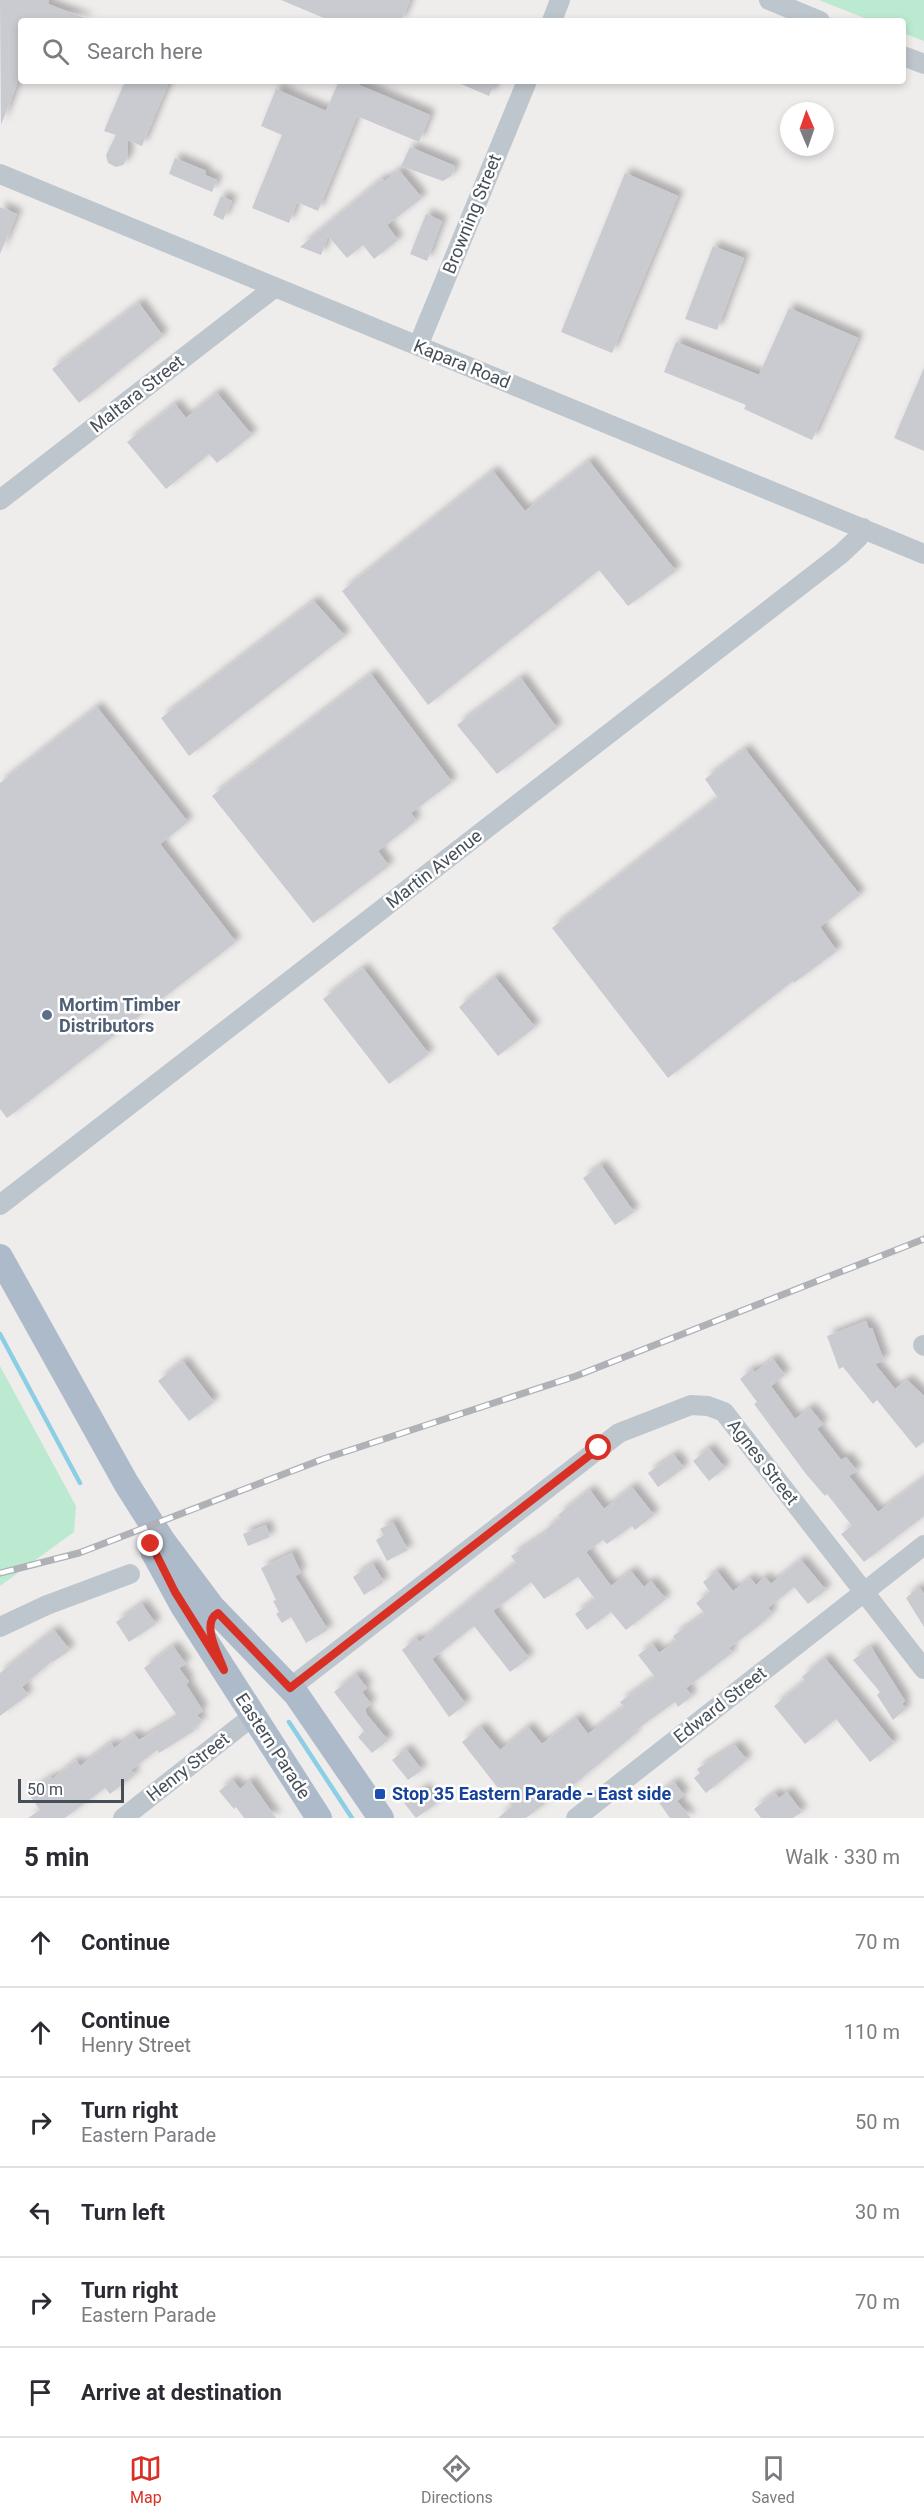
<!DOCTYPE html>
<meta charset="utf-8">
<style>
body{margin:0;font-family:Roboto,sans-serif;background:#f7f7f7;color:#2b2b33}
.compass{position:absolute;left:780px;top:102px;width:54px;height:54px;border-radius:50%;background:#fff;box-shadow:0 3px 9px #0003;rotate:358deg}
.scale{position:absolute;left:18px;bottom:15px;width:106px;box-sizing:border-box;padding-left:6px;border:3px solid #464f58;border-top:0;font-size:16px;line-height:21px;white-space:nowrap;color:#464f58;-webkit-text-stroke:4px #fff;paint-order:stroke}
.stop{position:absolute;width:18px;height:18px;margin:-14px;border:4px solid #d93025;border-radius:50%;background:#fff}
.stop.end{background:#d93025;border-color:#fff;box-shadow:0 2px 6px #0008}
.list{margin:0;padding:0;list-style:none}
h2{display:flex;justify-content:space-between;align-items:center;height:78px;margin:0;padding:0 24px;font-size:26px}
h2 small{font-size:20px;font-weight:400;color:#7c7c81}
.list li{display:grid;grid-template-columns:39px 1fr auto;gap:18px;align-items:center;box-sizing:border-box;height:90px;padding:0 24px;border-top:2px solid #e1e1e2}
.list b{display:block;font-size:22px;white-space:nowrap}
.list p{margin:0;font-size:20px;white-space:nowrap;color:#7c7c81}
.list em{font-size:20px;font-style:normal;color:#7c7c81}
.icon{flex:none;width:33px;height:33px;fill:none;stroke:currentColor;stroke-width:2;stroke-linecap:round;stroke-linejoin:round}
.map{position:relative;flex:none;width:924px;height:1818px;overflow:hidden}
.search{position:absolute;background:#fff;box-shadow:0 3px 9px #0003;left:18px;right:18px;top:18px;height:66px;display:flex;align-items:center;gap:15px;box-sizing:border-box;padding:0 21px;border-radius:6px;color:#7c7c81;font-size:22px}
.sheet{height:618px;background:#fff}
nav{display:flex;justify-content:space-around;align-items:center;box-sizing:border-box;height:84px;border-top:2px solid #e1e1e2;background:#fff;font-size:16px;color:#7c7c81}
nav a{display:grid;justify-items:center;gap:3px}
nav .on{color:#d93025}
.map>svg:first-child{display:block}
.green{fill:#bcead0}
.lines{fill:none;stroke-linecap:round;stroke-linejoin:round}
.stream{stroke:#8ccee4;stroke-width:4.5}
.building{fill:#cacbd1;filter:url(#shadow)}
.minor{stroke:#bec6cd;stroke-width:20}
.major{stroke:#adbac9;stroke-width:26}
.rail-casing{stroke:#afb1b6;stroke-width:7}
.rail{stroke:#fff;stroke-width:4.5;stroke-dasharray:14;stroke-linecap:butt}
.route{stroke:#d93025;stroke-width:8}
.service-dot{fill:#5c6f8a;stroke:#fff;stroke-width:2}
.transit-dot{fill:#1a4fb4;stroke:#fff;stroke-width:2}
.labels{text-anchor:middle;stroke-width:5;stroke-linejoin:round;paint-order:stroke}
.street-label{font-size:18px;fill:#464f58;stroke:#fff}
.service-label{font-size:18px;font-weight:bold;fill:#4e5e75;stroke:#fff;text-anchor:start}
.transit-label{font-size:18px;font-weight:bold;fill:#164399;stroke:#fff;text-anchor:start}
</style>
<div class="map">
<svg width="924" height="1818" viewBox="0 0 924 1818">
<defs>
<filter id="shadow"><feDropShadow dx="5.5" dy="-5.5" stdDeviation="3" flood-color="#0004"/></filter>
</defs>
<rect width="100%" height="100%" fill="#efecec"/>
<path class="green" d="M819,0H924V41L903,33V21H872Z
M0,1366L76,1506L74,1532L0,1586Z"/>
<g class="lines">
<path class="stream" d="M0,1334L80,1483
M289,1722L352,1818"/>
</g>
<path class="building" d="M0,0H49L48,4L90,20L21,21V74L1,125Z
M281,0H410L401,21H331Z
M125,81H160L168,84L142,146L127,140L128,157L123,165L116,167L108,163L106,155L116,135L104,131Z
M339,81H350L430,115L419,142L357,116L318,211L297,202L289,223L252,208L282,135L261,126L276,89L326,111Z
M454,81H496L489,96Z
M410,147L455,166L451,176L443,181L401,166Z
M175,158L206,171L205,175L217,180L212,192L169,174Z
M399,170L422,198L387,225L398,240L374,259L363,245L347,258L328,236L321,255L300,247L382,179L385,181Z
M625,173L678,196L612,353L561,332Z
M221,196L232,201L223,220L213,215Z
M0,207L17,214L0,254Z
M426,214L442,221L427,261L410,254Z
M713,246L744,258L717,330L685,319Z
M139,303L163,336L79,403L52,369Z
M789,308L858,338L812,440L744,409L746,405L664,372L676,342L759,375Z
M924,368V451L894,438Z
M217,393L252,435L217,463L209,454L166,489L127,442L175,404L186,418Z
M589,461L676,571L628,606L599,570L428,705L342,591L493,471L525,511Z
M314,601L345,636L189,756L161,718Z
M371,674L452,782L411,813L416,821L378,851L389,866L313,923L212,796Z
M521,678L557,728L497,774L457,725Z
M97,707L188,822L160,844L236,942L7,1118L0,1109V783Z
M745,749L860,895L820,927L837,951L794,983L793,981L668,1078L552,928L718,798L705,779Z
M363,968L429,1054L389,1084L323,999Z
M495,977L535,1027L498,1056L459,1007Z
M601,1165L634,1212L615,1225L583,1178Z
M866,1321L869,1329L872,1328L884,1361L875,1364L895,1389L907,1380L924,1396V1442L916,1448L877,1400L873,1404L843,1367L839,1369L827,1336Z
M773,1359L785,1375L771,1386L795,1419L810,1408L823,1424L817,1429L841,1460L846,1457L857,1471L849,1476L878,1512L924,1478V1516L864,1562L841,1534L852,1526L827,1494L825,1496L806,1474L754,1404L757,1402L740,1379L752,1369L755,1372Z
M183,1361L214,1402L189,1421L158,1381Z
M709,1448L725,1468L709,1481L693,1461Z
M674,1455L684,1468L658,1487L648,1473Z
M632,1487L654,1515L635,1530L632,1526L607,1544L603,1540L586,1552L611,1586L631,1571L644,1587L651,1581L666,1599L626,1630L611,1612L587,1630L575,1614L595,1599L578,1577L544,1599L531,1582L493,1611L529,1658L510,1672L474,1626L432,1659L466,1704L449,1717L402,1650L416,1638L419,1642L516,1563L511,1556L546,1533L544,1531L561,1518L558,1515L590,1490L604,1509Z
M393,1522L408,1550L387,1561L376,1540L384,1535L380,1529Z
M266,1525L270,1537L248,1546L243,1534Z
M292,1553L301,1573L295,1576L328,1630L306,1643L291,1617L282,1623L276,1614L279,1612L273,1601L276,1600L261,1568Z
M801,1560L826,1590L808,1604L794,1587L768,1608L772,1613L760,1625L729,1648L732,1653L686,1688L692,1696L678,1707L675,1702L633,1732L635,1734L559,1797L556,1795L526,1818H498L512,1806L462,1742L481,1727L500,1750L528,1727L542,1744L576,1718L588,1734L624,1707L620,1702L655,1677L638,1655L653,1644L659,1653L676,1641L673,1636L705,1614L696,1603L710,1592L703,1582L717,1571L733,1591L750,1578L756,1585L765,1577L771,1584Z
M373,1564L384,1582L364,1595L353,1577Z
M919,1587L924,1594V1627L906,1598Z
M142,1604L156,1624L129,1642L116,1622Z
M54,1630L70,1650L53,1662L52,1661L22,1687L28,1695L0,1716V1673Z
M173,1646L186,1664L179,1668L189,1682L186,1684L203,1711L197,1715L202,1722L192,1728L194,1731L159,1753L157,1750L131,1770L135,1775L110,1794L105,1788L65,1818H28L40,1810L28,1793L51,1777L53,1779L76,1760L80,1766L111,1743L114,1748L134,1734L139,1740L176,1718V1714L144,1668Z
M871,1647L905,1701L902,1704L906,1709L893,1720L877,1695L880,1692L853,1660Z
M825,1658L894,1743L870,1762L836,1719L805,1744L774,1706L805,1681L802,1677Z
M356,1674L367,1688L362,1692L371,1704L365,1709L367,1715L388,1740L372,1753L358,1737L364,1731L334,1692Z
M735,1745L747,1760L706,1793L694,1778L700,1773L697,1769Z
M406,1749L422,1770L408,1780L392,1760Z
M233,1780L240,1789L250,1781L276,1818H244L236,1807L234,1809L219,1791Z
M674,1782L684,1795L677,1801L691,1818H670L655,1797Z
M424,1788L436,1804L416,1818L404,1803Z
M787,1792L802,1812L793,1818H761L754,1809L775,1793L779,1798Z"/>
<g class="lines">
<path class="minor" d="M769,0L820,21
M552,21L560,0
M903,56L924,64
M0,174L924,554
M418,346L527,81
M0,500L274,288
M0,1205L841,554L858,538L863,528
M923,1345L924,1346
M0,1627L47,1605L130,1574
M290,1688L619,1433L691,1405L708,1406L724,1412L924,1669
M123,1818L253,1716
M576,1818L924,1545"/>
<path class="major" d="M0,1257L126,1483L162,1540L212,1607L296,1694L381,1818
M153,1551L183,1606L319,1818"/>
<defs>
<path id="rail" d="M0,1573L79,1553L323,1459L576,1376L924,1239"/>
</defs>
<use href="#rail" class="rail-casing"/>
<use href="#rail" class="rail"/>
</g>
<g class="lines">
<path class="route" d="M151,1544L175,1592L224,1670C219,1655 200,1623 218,1613L290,1688L599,1448"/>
</g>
<circle class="service-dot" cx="47" cy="1015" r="6"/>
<rect class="transit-dot" x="374" y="1788" width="12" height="12" rx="3"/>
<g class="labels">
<g class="street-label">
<text transform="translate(472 214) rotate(-68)" y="6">Browning Street</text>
<text transform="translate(462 364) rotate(22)" y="6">Kapara Road</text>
<text transform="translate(137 394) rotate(-38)" y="6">Maltara Street</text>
<text transform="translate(434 869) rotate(-38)" y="6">Martin Avenue</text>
<text transform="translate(763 1462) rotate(52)" y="6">Agnes Street</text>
<text transform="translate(720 1705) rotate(-38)" y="6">Edward Street</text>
<text transform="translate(273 1746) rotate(57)" y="6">Eastern Parade</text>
<text transform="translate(188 1767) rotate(-38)" y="6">Henry Street</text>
</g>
<g class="service-label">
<text x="59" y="1011">Mortim Timber<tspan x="59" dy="21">Distributors</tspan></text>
</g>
<g class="transit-label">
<text x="392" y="1800">Stop 35 Eastern Parade - East side</text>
</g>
</g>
</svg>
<svg class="compass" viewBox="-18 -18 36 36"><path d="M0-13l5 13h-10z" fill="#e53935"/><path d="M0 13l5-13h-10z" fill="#7c7c81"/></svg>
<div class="scale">50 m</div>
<div class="stop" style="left:599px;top:1448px"></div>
<div class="stop end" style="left:151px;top:1544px"></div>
<div class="search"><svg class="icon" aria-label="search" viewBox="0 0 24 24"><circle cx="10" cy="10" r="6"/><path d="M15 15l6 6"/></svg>Search here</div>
</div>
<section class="sheet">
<h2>5 min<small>Walk · 330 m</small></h2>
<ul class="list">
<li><svg class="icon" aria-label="ahead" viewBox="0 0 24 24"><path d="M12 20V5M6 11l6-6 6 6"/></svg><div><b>Continue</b></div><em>70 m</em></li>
<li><svg class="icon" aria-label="ahead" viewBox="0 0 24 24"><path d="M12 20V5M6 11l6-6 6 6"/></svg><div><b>Continue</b><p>Henry Street</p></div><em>110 m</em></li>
<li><svg class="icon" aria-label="right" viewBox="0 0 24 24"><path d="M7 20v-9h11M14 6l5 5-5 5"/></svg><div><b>Turn right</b><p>Eastern Parade</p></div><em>50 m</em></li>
<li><svg class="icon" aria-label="left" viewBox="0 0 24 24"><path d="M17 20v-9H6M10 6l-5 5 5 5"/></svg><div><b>Turn left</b></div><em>30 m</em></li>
<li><svg class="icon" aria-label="right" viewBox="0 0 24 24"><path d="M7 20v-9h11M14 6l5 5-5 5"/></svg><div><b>Turn right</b><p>Eastern Parade</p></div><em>70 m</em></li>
<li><svg class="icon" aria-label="arrive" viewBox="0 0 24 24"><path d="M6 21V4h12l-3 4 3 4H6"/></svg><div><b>Arrive at destination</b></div></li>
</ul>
</section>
<nav>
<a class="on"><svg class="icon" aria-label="map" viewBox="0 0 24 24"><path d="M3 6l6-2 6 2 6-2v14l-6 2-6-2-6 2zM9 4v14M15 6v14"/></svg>Map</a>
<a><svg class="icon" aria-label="directions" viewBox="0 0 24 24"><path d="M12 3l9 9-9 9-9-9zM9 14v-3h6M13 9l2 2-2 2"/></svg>Directions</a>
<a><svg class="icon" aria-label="saved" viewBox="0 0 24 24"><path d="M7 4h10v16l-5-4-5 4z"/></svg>Saved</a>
</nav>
